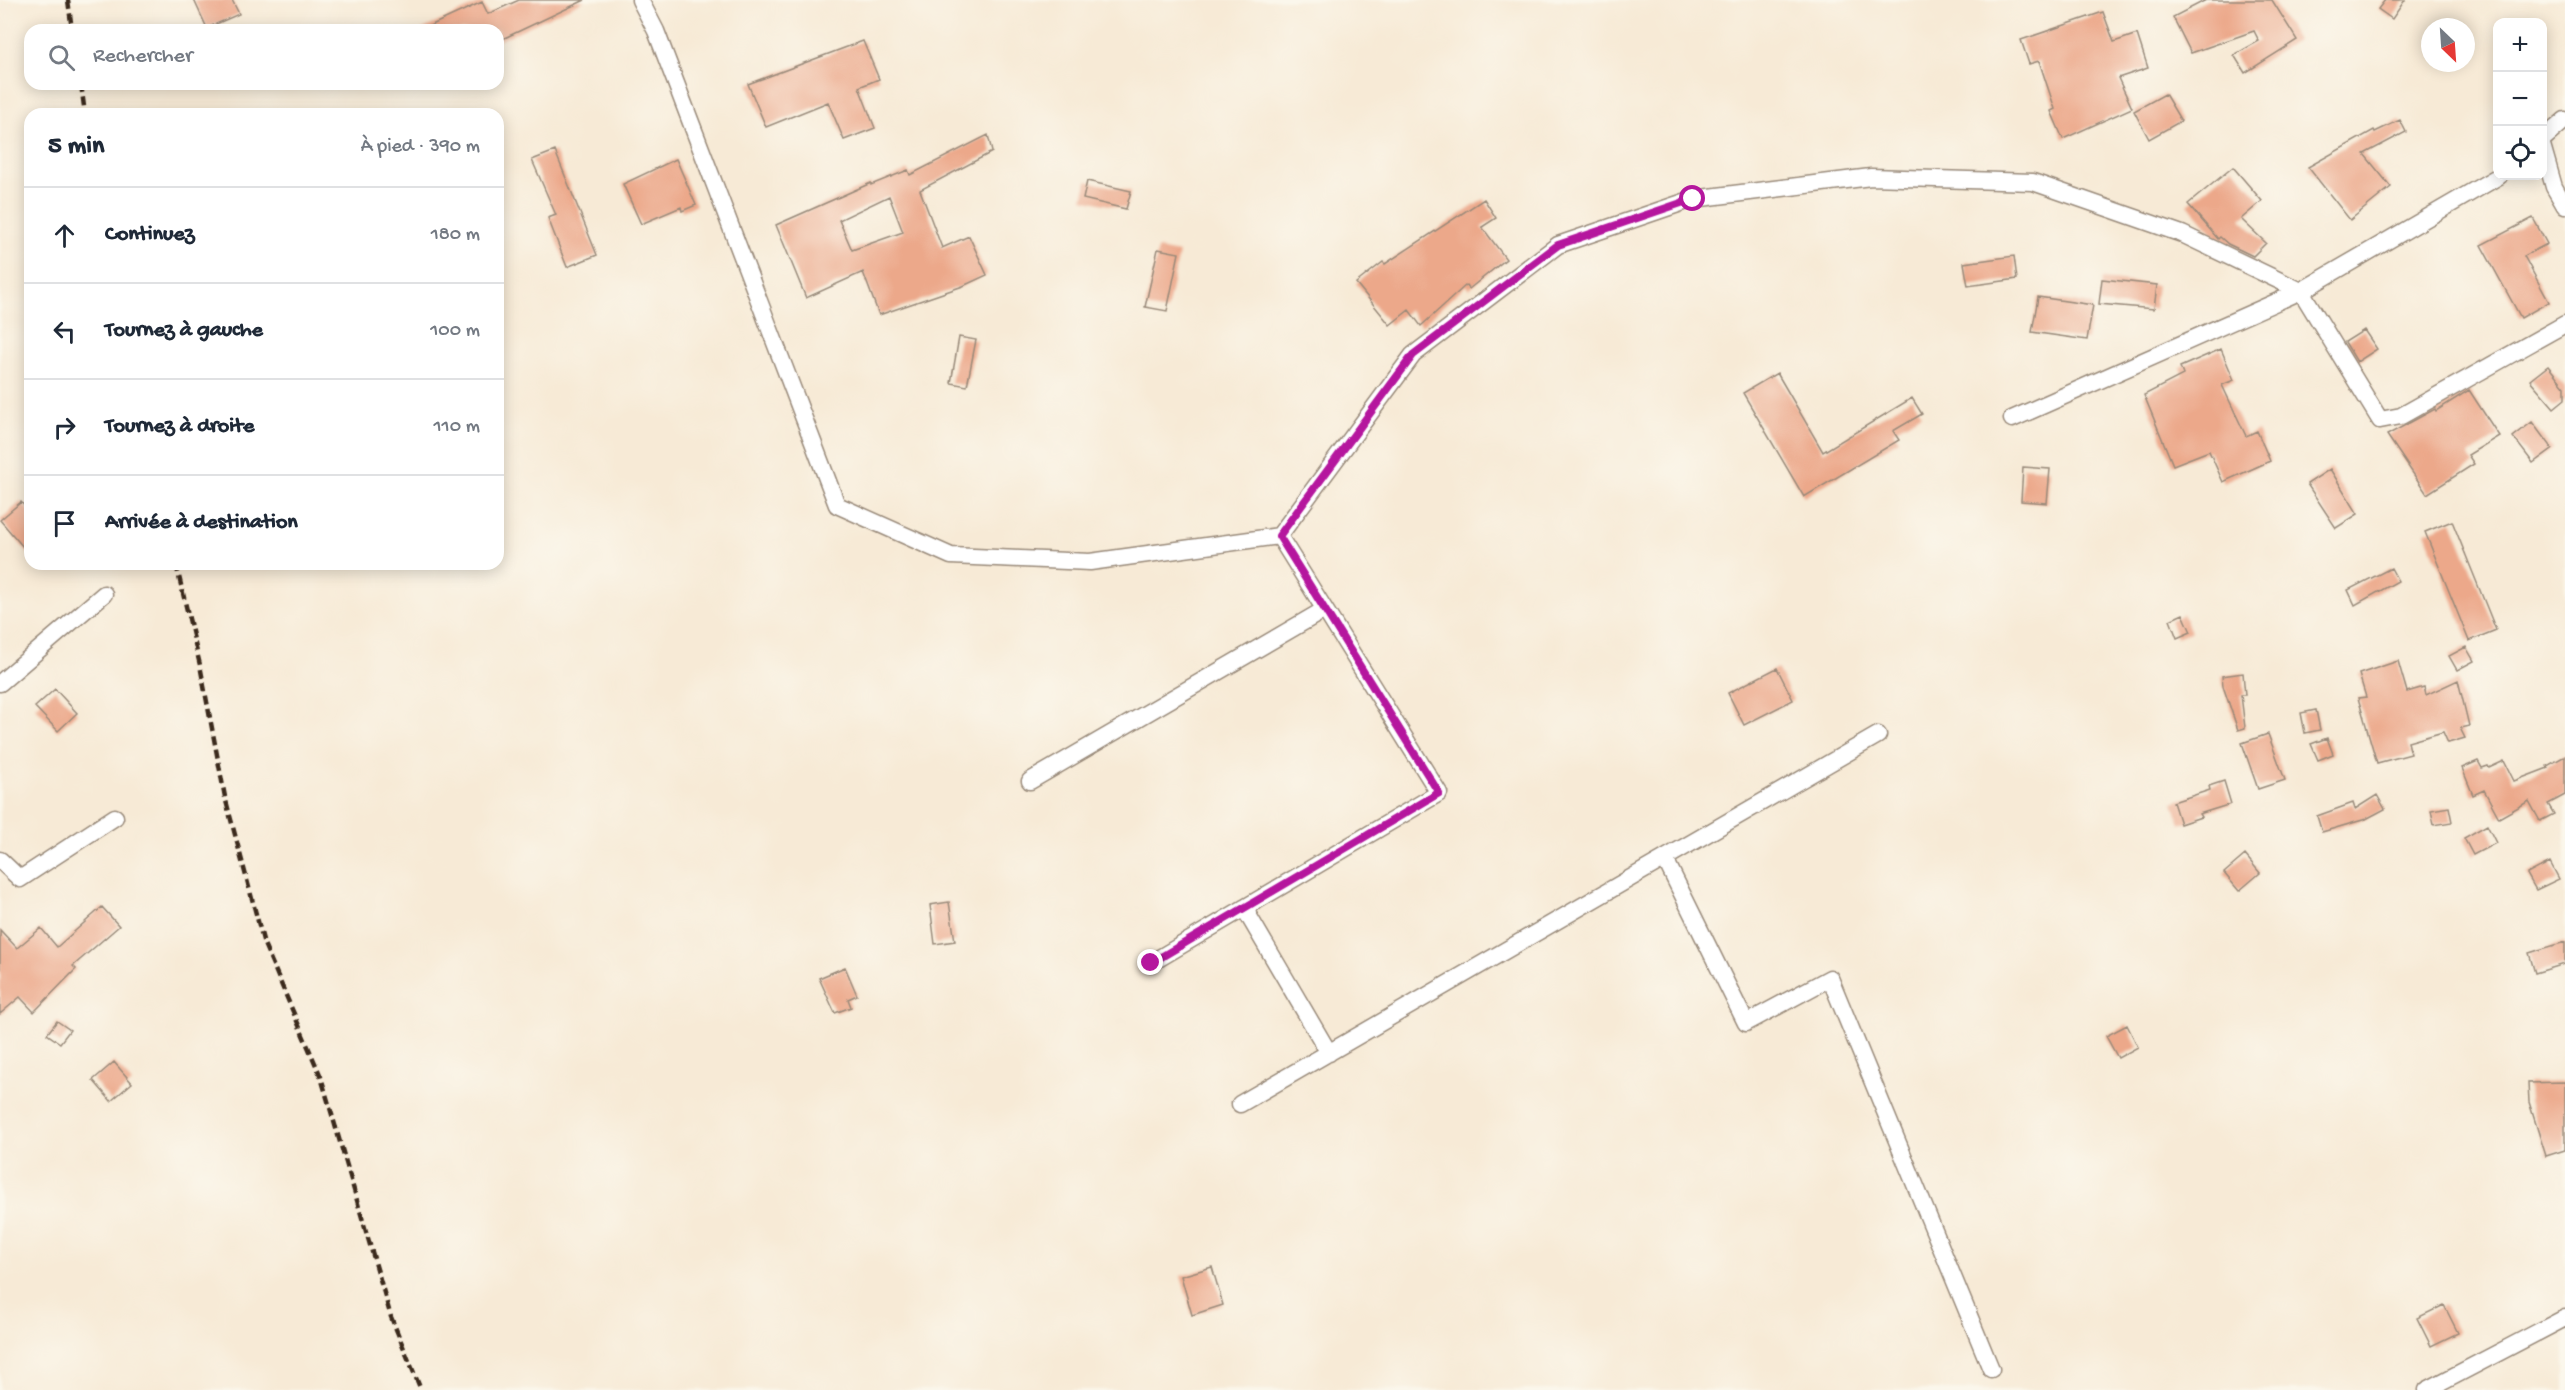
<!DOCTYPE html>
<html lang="fr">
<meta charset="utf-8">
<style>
body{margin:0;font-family:"Gochi Hand",sans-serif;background:#f2f2f3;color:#1f2937}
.controls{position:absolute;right:18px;top:18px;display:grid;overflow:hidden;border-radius:12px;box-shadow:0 3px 15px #0003}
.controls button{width:54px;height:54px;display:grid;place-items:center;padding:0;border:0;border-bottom:2px solid #e0e1e3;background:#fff;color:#1f2937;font:30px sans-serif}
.compass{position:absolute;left:2421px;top:18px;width:54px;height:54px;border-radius:50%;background:#fff;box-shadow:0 3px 15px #0003;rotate:155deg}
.stop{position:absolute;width:18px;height:18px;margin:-14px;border:4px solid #b5179e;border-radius:50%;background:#fff}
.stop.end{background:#b5179e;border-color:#fff;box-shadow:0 2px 6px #0008}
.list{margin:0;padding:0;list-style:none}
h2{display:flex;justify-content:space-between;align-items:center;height:78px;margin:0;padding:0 24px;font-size:26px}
h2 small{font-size:20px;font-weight:400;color:#747a83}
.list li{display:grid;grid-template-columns:39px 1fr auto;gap:18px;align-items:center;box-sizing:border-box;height:96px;padding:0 24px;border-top:2px solid #e0e1e3}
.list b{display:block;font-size:22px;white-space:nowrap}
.list em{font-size:20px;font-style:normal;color:#747a83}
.icon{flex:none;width:33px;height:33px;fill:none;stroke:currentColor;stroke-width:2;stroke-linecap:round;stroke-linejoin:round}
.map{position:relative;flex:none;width:2565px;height:1390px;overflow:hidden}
.search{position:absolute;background:#fff;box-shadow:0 3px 15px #0003;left:24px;top:24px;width:480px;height:66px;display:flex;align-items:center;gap:15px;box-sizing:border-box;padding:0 21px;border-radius:18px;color:#747a83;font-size:22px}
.panel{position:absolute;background:#fff;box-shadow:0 3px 15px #0003;left:24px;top:108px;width:480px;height:462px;border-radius:18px}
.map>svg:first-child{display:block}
.building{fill:#eca88a;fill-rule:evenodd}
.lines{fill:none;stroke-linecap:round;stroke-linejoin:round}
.minor-casing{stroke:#998a7a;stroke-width:19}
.minor{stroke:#fff;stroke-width:16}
.rail{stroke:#3b2a1e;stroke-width:4.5;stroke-dasharray:9 4.5;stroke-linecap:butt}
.route{stroke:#b5179e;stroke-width:8}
</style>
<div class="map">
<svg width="2565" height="1390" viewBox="0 0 2565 1390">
<rect width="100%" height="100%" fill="#fbf7ec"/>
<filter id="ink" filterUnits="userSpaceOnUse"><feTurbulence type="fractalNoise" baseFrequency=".0167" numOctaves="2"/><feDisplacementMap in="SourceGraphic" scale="12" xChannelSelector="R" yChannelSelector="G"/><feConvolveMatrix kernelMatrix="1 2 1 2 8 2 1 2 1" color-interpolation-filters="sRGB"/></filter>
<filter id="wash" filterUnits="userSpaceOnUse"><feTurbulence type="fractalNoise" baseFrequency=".008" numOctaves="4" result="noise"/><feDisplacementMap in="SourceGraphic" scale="24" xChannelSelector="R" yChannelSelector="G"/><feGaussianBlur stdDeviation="1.35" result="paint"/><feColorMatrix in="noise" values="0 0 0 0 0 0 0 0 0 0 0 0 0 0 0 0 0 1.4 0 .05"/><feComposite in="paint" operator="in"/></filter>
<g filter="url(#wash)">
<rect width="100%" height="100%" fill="#f7ead6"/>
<g id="blocks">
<path class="building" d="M194,0H232L239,14L207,28Z
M519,0H585L498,41V30H421L482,2L488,14Z
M2206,0H2272L2297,40L2245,73L2234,55L2259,41L2254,31L2191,53L2173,17Z
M2385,0H2405L2392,19L2378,9Z
M2103,12L2114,42L2137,34L2148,68L2118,78L2132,108L2063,139L2051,111L2055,109L2039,61L2029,64L2021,40Z
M863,41L879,79L859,87L875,128L844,140L828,102L766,127L748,84Z
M2165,94L2181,121L2149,139L2134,111Z
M2400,120L2406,132L2364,154L2391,187L2350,220L2308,167L2374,130L2375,132Z
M988,135L992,152L920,190L942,248L969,236L987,275L963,286L879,315L863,272L806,298L776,225L871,183V185L908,170L910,175ZM889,196L903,232L852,250L839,220Z
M555,151L597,255L567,267L548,218L556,215L532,160Z
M676,159L696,205L682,211L681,207L641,224L623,184Z
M2233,167L2262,201L2241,219L2266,243L2253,256L2228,244L2220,237L2218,239L2188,204Z
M1087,181L1131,191L1126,209L1083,199Z
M1484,199L1496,218L1482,227L1506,259L1469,289L1466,285L1421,326L1409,310L1390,325L1356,283L1383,262L1385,264Z
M2533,218L2547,244L2524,256L2549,302L2521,318L2481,245Z
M1158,249L1179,253L1167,311L1145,307Z
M2014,256L2017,279L1968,286L1964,263Z
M2102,279L2157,285L2154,309L2099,304Z
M2038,297L2093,305L2087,340L2032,332Z
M2364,330L2377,349L2357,362L2345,342Z
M959,337L976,340L967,386L951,383Z
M2221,349L2234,380L2222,385L2246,436L2257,431L2270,461L2223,482L2209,451L2173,465L2144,395L2183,375L2180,367Z
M2548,366L2565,387V399L2554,408L2530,380Z
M1777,373L1823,452L1912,398L1922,414L1893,431L1899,440L1804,497L1743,393Z
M2469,390L2499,436L2468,455L2474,464L2427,494L2387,435L2435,409L2436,411Z
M2532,422L2552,449L2533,463L2513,437Z
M2023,467L2050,469L2047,503L2021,501Z
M2330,469L2358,514L2336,528L2307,484Z
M21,502L30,512V555L0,520Z
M2452,521L2496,630L2469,641L2425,532Z
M2391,568L2398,581L2355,605L2348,590Z
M2183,614L2191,632L2177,638L2170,620Z
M2466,647L2474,661L2457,670L2449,656Z
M2398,661L2407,692L2424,687L2426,695L2458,680L2469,726L2460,728L2465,738L2448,743L2443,732L2408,742L2411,754L2377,763L2358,698L2366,697L2359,674Z
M1777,668L1793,700L1744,725L1728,693Z
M2243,673L2245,695H2241L2245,728L2238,730L2223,686L2222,676Z
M55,689L77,713L58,731L35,707Z
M2316,710L2320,730L2305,733L2301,713Z
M2268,734L2285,780L2258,789L2242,743Z
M2327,738L2333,754L2318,760L2311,744Z
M2565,756V795L2548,804L2554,814L2540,821L2529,801L2499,818L2484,790L2473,795L2462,768L2478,761L2482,768L2488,766L2489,768L2504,761L2514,781L2548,768L2547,766Z
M2224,781L2231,804L2199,814L2201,817L2180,824L2173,802L2210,790L2209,786Z
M2377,795L2385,809L2366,819L2322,832L2317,816L2353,803L2355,809Z
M2449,807L2452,822L2434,825L2431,810Z
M2487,825L2496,843L2473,855L2464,838Z
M2245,855L2260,873L2239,891L2224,873Z
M2550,862L2559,879L2536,890L2527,874Z
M949,902L955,941L935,944L930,905Z
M102,907L119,926L73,966L76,969L34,1012L20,997L0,1014V930L17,948L41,928L57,947Z
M2565,942V964L2535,973L2529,953Z
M845,967L857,995L848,999L851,1007L835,1013L819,978Z
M57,1021L70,1030L60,1043L47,1034Z
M2127,1025L2138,1047L2118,1058L2106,1036Z
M114,1062L132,1083L111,1101L93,1080Z
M2565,1082V1150L2546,1156L2529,1102L2528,1083Z
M1212,1267L1223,1305L1192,1315L1181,1276Z
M2444,1305L2458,1333L2431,1346L2417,1318Z"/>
</g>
</g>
<g filter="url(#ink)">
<use href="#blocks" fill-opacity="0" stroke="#998a7a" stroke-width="1.5"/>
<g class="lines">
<defs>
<path id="minor" d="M640,0L656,31L837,505L951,556L1090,562L1279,536L1413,355L1558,245L1693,199L1871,177L2033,182L2182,234L2301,291L2380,420L2401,416L2565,324
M2542,140L2565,120
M2542,145L2554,187L2565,206
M2012,419L2301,291L2499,176
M0,683L104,594
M1030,781L1324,610
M1665,859L1746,1023L1830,978L1991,1369
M0,860L20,879L115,817
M1244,908L1329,1053
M1151,963L1439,793L1279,536
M1240,1104L1878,735
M2427,1390L2565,1318"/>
</defs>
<use href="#minor" class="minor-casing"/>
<use href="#minor" class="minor"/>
<path class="rail" d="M68,0L72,30
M81,84L85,114
M176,564L200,665L225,797L264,944L321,1077L391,1317L421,1390"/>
</g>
</g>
<g class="lines" filter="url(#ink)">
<path class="route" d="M1151,963L1439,793L1279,536L1413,355L1558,245L1693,199"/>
</g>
</svg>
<div class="controls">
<button>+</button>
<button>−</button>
<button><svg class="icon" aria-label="locate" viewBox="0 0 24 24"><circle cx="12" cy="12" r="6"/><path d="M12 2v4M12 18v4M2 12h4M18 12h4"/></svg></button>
</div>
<svg class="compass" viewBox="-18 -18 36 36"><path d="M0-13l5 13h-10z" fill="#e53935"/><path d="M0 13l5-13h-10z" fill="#747a83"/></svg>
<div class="stop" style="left:1693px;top:199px"></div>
<div class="stop end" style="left:1151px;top:963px"></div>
<div class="search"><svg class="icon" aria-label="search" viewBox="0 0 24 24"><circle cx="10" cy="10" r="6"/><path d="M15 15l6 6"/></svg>Rechercher</div>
<section class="panel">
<h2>5 min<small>À pied · 390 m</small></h2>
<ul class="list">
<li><svg class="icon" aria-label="ahead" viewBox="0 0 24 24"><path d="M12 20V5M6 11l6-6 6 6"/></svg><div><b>Continuez</b></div><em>180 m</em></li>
<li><svg class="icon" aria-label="left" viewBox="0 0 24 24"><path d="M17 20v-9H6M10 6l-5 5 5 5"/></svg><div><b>Tournez à gauche</b></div><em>100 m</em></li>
<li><svg class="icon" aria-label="right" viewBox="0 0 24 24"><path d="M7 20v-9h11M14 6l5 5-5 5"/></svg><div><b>Tournez à droite</b></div><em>110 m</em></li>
<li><svg class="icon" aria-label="arrive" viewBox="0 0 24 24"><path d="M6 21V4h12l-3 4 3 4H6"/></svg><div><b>Arrivée à destination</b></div></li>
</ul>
</section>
</div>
